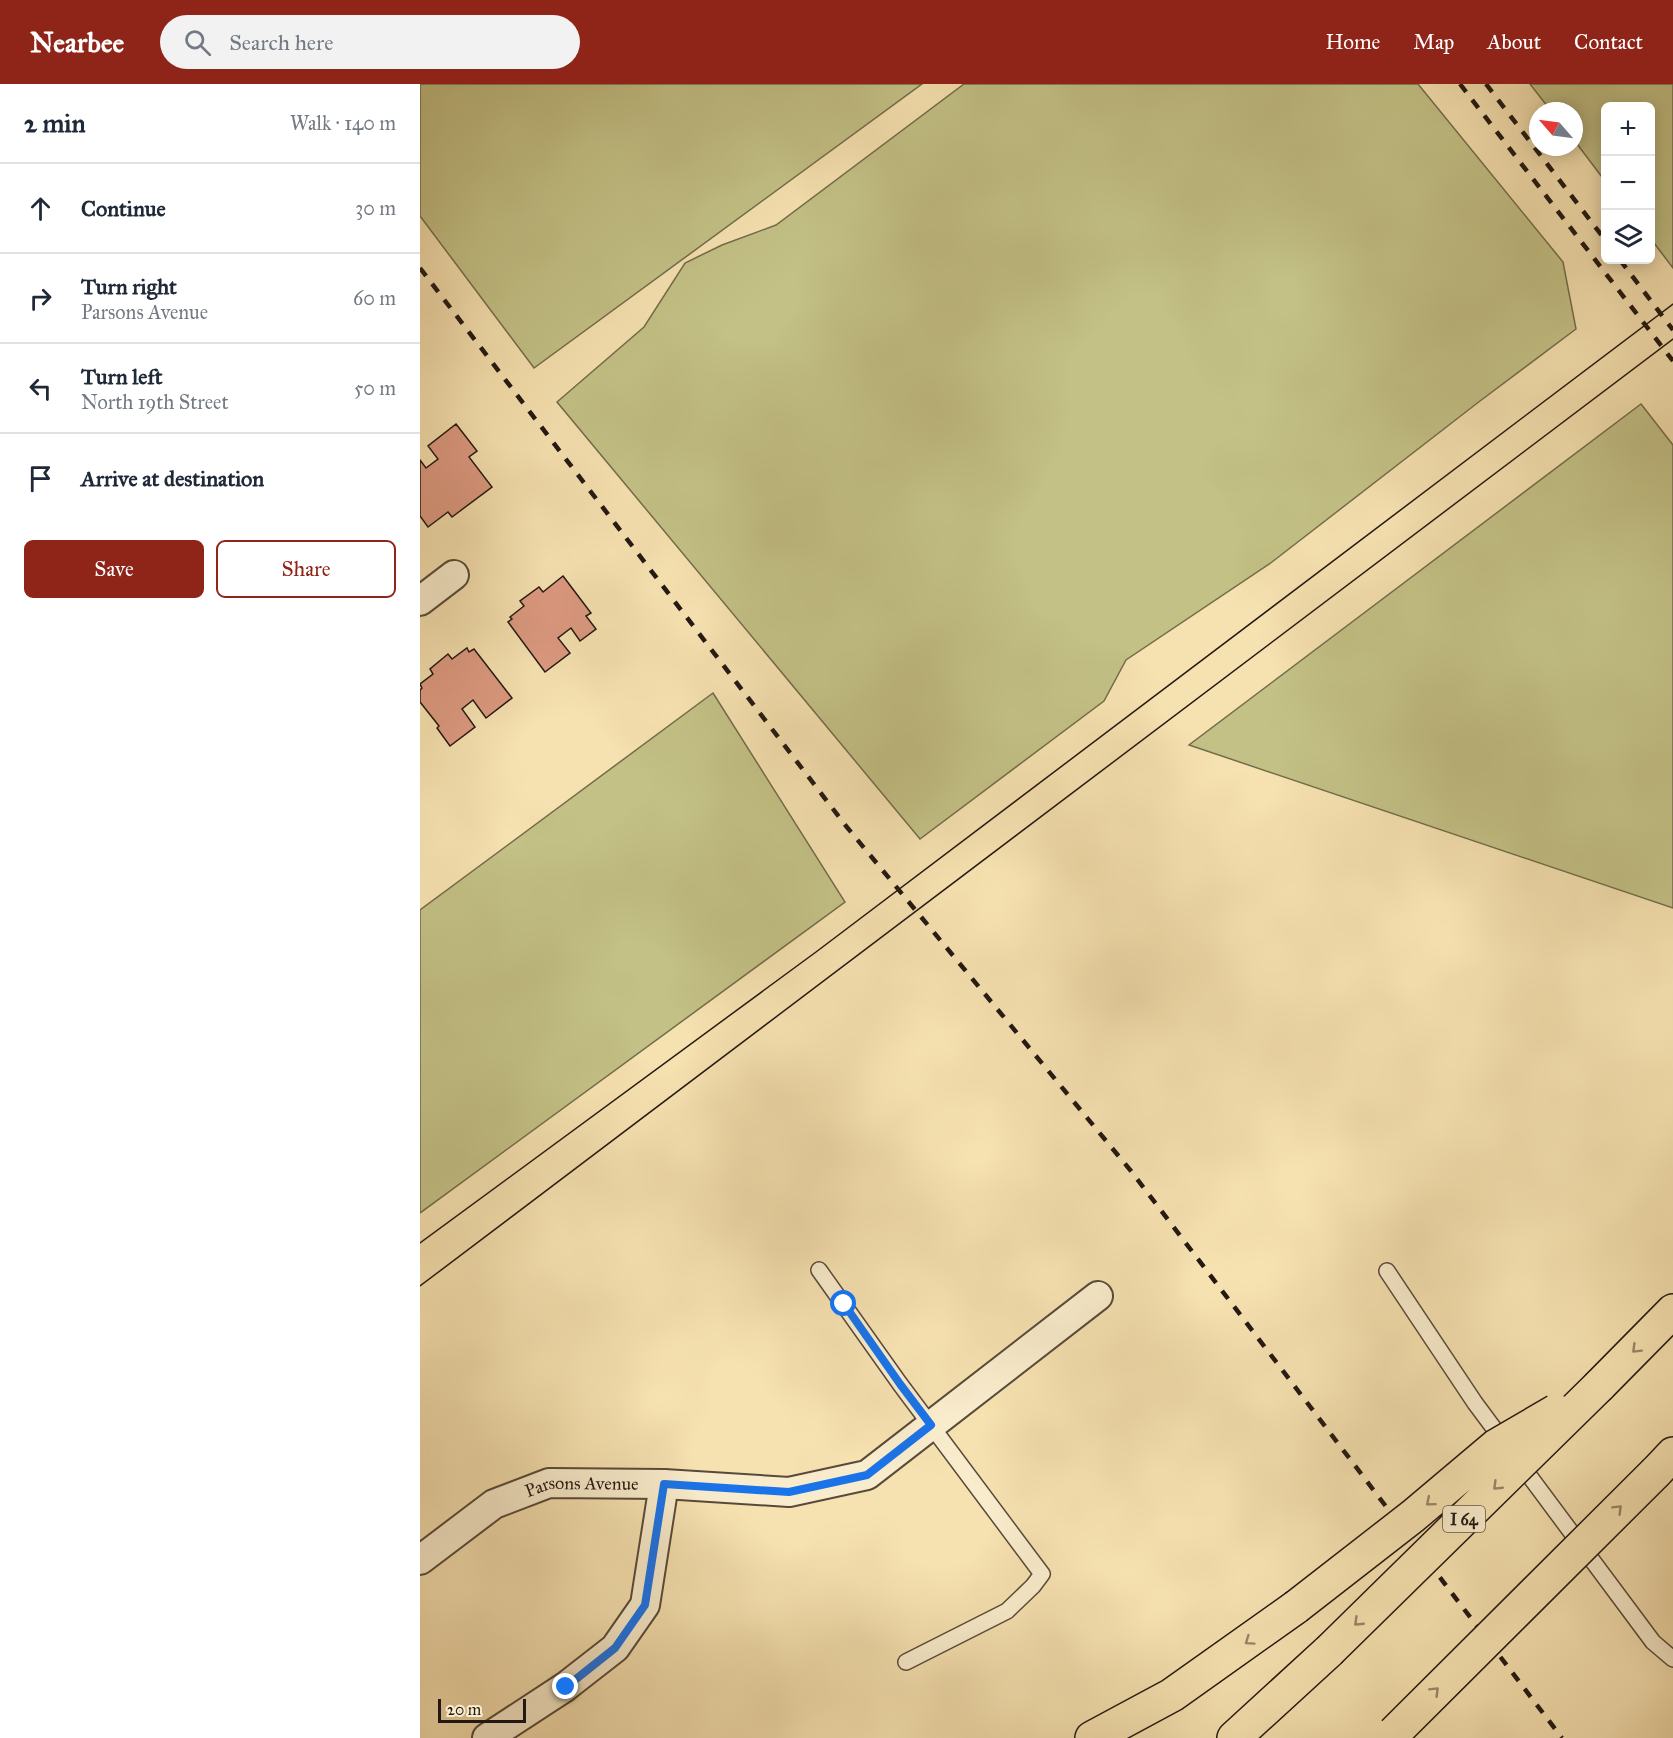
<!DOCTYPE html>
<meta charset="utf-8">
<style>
body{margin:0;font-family:"IM FELL Great Primer",serif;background:#f2f2f3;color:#1f2937}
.controls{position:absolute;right:18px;top:18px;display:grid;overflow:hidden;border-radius:9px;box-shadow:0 3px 15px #0003}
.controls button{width:54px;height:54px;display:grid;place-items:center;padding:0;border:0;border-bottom:2px solid #e0e1e3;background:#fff;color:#1f2937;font:30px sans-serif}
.compass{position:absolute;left:1109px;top:18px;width:54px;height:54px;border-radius:50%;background:#fff;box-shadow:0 3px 15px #0003;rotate:298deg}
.scale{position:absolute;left:18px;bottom:15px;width:88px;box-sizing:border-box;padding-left:6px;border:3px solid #231813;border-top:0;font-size:16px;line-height:21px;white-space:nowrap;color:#231813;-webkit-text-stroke:4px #f9eccc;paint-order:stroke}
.stop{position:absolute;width:18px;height:18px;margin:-14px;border:4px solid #1a73e8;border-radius:50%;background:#fff}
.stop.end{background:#1a73e8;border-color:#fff;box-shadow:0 2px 6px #0008}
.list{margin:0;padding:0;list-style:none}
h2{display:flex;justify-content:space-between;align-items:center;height:78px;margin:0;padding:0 24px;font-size:26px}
h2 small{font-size:20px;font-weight:400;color:#747a83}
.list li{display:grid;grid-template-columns:39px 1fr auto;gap:18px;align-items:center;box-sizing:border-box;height:90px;padding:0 24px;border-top:2px solid #e0e1e3}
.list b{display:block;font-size:22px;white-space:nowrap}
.list p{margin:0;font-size:20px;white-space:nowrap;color:#747a83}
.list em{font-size:20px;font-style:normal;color:#747a83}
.actions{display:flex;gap:12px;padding:18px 24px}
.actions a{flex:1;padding:14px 0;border:2px solid #8f2418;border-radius:9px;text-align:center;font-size:21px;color:#8f2418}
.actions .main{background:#8f2418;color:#fff}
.icon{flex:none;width:33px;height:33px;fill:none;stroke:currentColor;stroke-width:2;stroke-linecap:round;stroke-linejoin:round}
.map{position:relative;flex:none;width:1253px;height:1654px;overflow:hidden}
header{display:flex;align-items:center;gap:36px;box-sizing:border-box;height:84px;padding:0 30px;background:#8f2418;color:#fff}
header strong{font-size:28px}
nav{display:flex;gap:33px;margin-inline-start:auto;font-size:21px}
.search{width:420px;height:54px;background:#f2f2f3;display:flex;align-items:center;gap:15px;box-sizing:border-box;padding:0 21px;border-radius:33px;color:#747a83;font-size:22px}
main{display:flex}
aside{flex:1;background:#fff}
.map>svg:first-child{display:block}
.green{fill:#c3c186;stroke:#736c4c;stroke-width:1.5}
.building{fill:#dd9a81;stroke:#231813;stroke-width:1.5}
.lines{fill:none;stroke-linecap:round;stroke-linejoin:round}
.lane-casing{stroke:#584a3a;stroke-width:18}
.street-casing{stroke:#584a3a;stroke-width:32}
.highway-casing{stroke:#231813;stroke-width:36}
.lane{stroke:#f9eccc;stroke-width:15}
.street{stroke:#f9eccc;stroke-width:28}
.highway{stroke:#f6e1b0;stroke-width:33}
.tram{stroke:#231813;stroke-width:1.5}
.rail{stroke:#231813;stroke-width:4.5;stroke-dasharray:10 10;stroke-linecap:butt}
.highway-bridge-casing{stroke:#231813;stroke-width:36;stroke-linecap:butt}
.highway-bridge{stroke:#f6e1b0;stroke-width:33}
.oneway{stroke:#978769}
.route{stroke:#1a73e8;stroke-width:8}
.labels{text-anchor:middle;stroke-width:6;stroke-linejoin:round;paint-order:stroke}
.shield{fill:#f9eccc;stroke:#63584a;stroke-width:1.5}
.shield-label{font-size:16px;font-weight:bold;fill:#231813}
.street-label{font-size:18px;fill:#231813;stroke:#f9eccc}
</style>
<header>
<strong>Nearbee</strong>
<div class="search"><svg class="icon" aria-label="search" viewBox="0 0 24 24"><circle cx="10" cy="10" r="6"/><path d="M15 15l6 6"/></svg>Search here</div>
<nav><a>Home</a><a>Map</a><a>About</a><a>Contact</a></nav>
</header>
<main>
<aside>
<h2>2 min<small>Walk · 140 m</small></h2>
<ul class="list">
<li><svg class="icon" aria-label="ahead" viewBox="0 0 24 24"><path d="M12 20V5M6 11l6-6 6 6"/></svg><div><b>Continue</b></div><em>30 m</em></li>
<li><svg class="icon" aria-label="right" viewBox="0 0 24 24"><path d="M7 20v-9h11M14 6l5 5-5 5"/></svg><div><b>Turn right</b><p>Parsons Avenue</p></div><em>60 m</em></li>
<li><svg class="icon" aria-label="left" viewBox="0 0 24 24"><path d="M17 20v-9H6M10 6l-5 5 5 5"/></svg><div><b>Turn left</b><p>North 19th Street</p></div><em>50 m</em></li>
<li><svg class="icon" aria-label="arrive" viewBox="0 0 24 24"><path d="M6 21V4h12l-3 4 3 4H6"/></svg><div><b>Arrive at destination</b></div></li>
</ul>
<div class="actions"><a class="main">Save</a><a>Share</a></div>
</aside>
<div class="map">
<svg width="1253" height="1654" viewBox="0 0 1253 1654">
<rect width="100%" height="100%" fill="#f6e1b0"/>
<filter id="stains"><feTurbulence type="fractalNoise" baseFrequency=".00333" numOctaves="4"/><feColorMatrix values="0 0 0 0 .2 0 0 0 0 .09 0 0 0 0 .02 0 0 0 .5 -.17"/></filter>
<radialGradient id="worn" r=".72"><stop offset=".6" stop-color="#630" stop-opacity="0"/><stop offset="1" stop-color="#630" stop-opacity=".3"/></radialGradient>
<path class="green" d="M0,0H502L114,284L0,132Z
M544,0H998L1143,178L1156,245L1060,317L852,478L706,576L684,617L500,755L137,318L224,243L265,179L302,161L356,141Z
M1110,0H1253V184L1231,155L1230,22H1186L1185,97L1154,56V27H1131Z
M1221,320L1253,361V824L769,661Z
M293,609L425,818L0,1129V826Z"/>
<path class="building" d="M36,340L57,367L49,373L72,403L32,433L28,428L8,443L0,432V376L6,384L18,375L8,362Z
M143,492L171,529L166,532L176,545L160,557L151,544L138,554L150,569L125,588L88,538L92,535L90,533L104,522L100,517L119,503L123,508Z
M47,564L49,568L54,565L92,614L66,634L53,616L42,625L55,643L30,662L17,644L19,642L0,618V606L2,604L0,600L13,590L10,585L28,570L32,575Z"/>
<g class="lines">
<defs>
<path id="lane" d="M399,1186L480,1300L622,1490L613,1502L587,1527L486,1578
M967,1187L1055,1319L1233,1558L1253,1575"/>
<g id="street">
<path d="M0,517L34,491"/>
<path id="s1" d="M0,1476L74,1420L129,1399L244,1400L369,1408L447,1391L678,1212"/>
<path d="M67,1654L145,1603L195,1564L225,1521L244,1400"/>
</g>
<path id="highway" d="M1179,1302L1253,1227
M1236,1388L1253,1370
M672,1654L752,1611L876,1523
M814,1654L909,1567"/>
</defs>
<use href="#lane" class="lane-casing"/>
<use href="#street" class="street-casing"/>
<use href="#highway" class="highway-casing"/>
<use href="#lane" class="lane"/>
<use href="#street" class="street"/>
<use href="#highway" class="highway"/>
<path class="tram" d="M0,1159L396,868L1253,220
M0,1202L1253,255"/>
<path class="rail" d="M1040,0L1253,277
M1066,0L1186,157
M1200,176L1253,246
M0,184L426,742L711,1087L1142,1654"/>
<defs>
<path id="highway-bridge" d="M876,1523L993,1432L1076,1362L1136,1327
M909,1567L1179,1302
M974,1649L1236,1388"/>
</defs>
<use href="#highway-bridge" class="highway-bridge-casing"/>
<use href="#highway-bridge" class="highway-bridge"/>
</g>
<defs><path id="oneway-chevron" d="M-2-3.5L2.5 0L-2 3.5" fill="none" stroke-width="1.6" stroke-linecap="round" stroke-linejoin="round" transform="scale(1.5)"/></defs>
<g class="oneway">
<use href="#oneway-chevron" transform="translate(1216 1265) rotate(135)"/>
<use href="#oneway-chevron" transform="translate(1077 1402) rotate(136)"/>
<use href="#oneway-chevron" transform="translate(1010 1418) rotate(140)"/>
<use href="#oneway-chevron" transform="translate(1198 1425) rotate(-45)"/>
<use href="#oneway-chevron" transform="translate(938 1538) rotate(136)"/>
<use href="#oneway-chevron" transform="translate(829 1557) rotate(145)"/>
<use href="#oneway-chevron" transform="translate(1015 1607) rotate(-45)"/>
</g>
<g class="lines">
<path class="route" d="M146,1603L195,1564L225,1521L244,1400L369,1408L447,1391L511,1341L480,1300L424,1220"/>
</g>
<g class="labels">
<rect class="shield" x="1023" y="1422" width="42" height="26" rx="4.5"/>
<g class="shield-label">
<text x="1044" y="1441">I 64</text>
</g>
<g class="street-label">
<text dy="6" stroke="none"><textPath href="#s1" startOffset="184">Parsons Avenue</textPath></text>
</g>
</g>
<rect width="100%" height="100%" filter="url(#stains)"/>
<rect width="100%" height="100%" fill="url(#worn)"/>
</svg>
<div class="controls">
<button>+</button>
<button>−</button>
<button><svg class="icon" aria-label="layers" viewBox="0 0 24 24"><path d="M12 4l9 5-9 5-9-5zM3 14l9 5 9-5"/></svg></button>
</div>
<svg class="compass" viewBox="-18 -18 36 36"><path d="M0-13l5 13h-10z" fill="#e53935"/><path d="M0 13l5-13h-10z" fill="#747a83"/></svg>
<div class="scale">20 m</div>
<div class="stop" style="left:424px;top:1220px"></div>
<div class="stop end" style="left:146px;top:1603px"></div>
</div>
</main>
